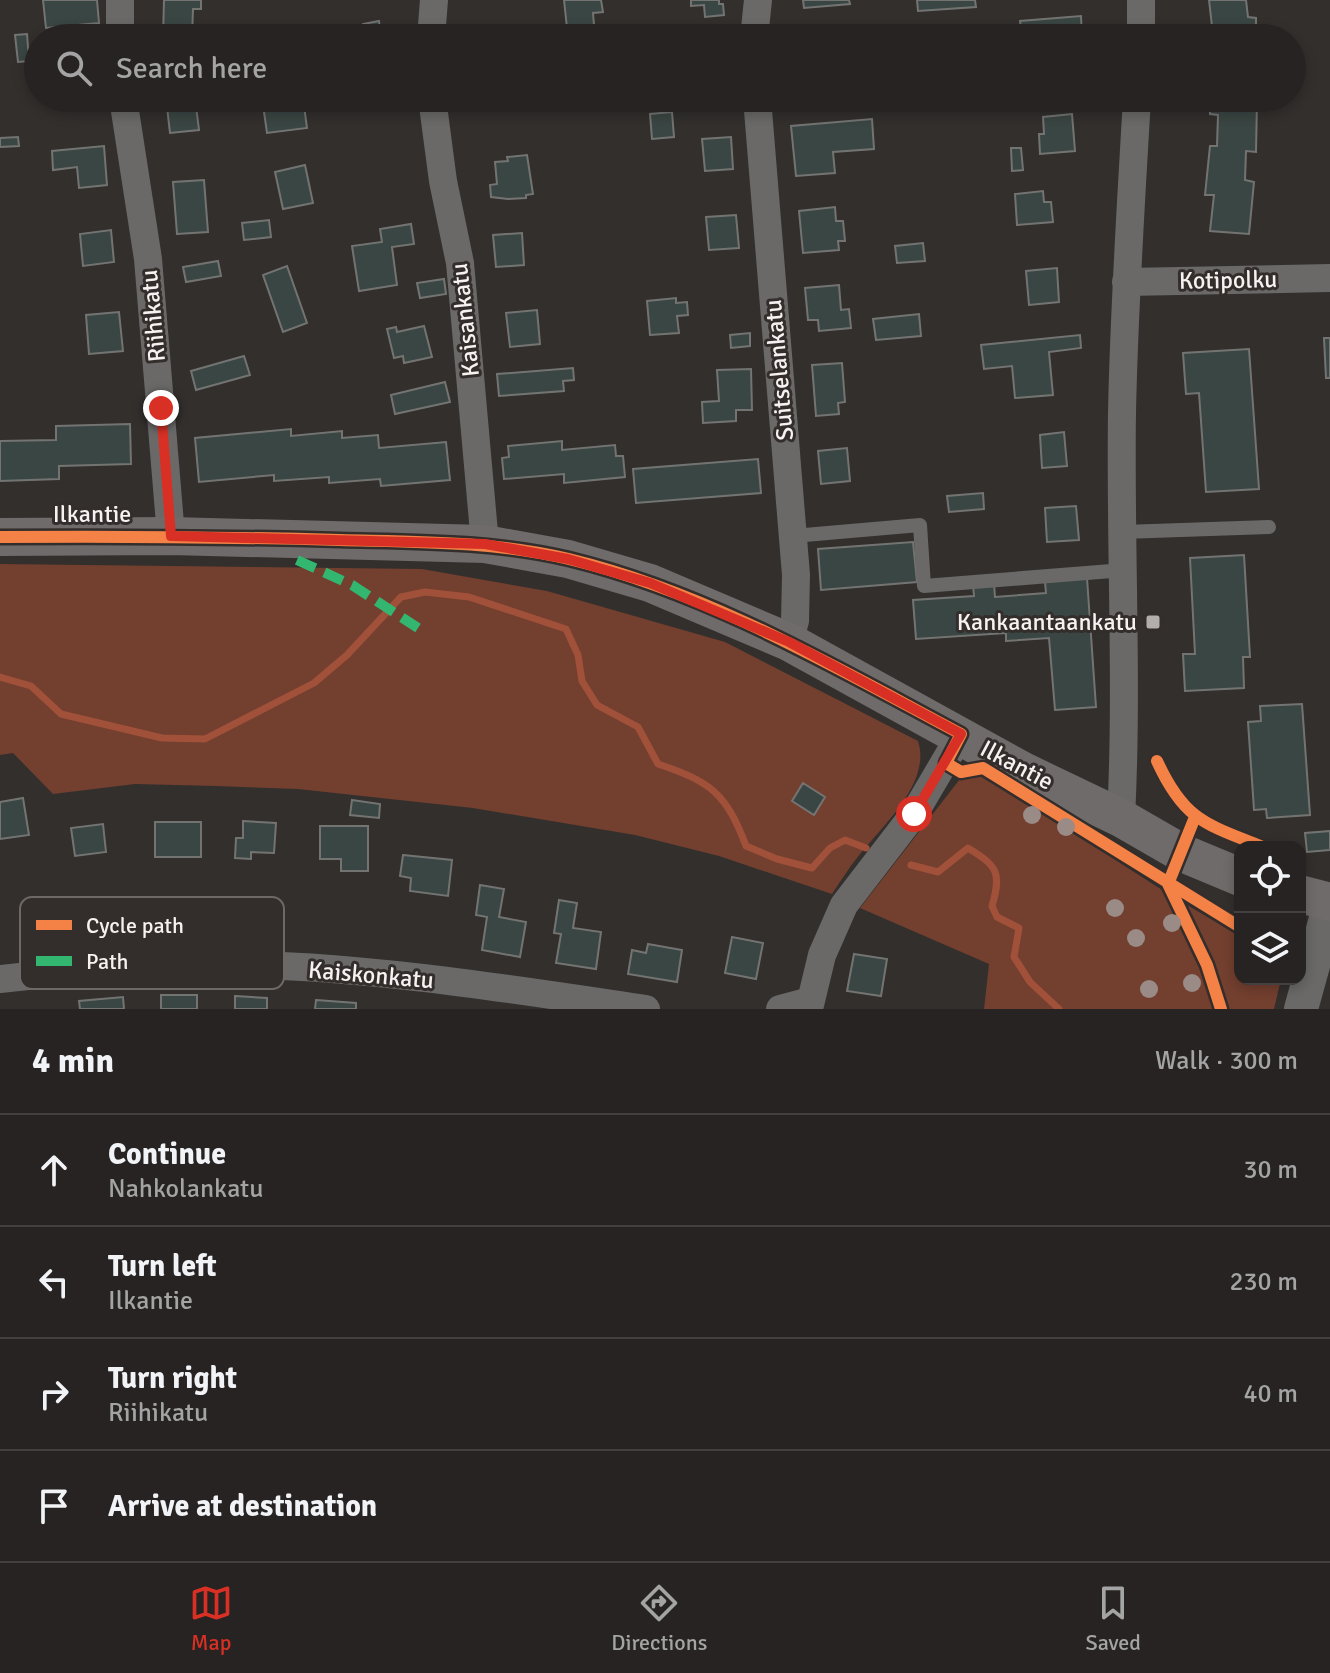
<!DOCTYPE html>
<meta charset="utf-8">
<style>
body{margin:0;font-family:Signika,sans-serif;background:#322f2f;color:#f1f3f6}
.controls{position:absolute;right:24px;bottom:24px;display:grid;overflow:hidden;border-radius:16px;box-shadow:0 4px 12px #0003}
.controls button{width:72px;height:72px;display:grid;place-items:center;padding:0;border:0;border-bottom:2px solid #424040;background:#262322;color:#f1f3f6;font:40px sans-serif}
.stop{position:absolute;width:24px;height:24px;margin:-18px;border:6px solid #d93025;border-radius:50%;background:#fff}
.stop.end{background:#d93025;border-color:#fff;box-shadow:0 2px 8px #0008}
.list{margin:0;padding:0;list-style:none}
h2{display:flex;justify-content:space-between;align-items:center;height:104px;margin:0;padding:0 32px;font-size:34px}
h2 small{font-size:26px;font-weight:400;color:#a4a4a5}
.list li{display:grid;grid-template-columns:52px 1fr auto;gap:24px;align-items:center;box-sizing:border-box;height:112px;padding:0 32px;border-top:2px solid #424040}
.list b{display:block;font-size:30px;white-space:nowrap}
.list p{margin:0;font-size:26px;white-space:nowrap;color:#a4a4a5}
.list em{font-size:26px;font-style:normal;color:#a4a4a5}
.icon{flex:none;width:44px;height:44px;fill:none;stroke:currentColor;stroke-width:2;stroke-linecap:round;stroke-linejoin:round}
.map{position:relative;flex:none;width:1330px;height:1009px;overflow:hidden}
.search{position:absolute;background:#262322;box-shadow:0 4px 12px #0003;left:24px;right:24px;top:24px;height:88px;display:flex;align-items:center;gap:20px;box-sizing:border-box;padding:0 28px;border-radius:44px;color:#a4a4a5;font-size:30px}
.sheet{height:552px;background:#262322}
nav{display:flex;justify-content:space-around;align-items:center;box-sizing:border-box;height:112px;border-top:2px solid #424040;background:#262322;font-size:22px;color:#a4a4a5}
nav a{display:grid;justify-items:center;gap:4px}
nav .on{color:#d93025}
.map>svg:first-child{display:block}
.green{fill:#733f2f}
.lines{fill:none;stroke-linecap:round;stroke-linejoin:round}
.stream{stroke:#a15139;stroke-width:7}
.building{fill:#3a4643;stroke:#737472;stroke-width:2}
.service{stroke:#6a6968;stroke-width:14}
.minor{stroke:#6a6968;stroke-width:28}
.tertiary{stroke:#6a6968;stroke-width:34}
.secondary{stroke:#6e6b6a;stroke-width:38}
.quiet{stroke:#33b770;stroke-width:10;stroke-dasharray:20 10;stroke-linecap:butt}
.cycleway-casing{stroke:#332e2c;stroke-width:17}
.cycleway{stroke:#f48246;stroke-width:12}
.tree{fill:#9a8b86}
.route{stroke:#d93025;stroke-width:10}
.poi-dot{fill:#b1aeac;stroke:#332e2c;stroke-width:3}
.labels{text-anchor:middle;stroke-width:6;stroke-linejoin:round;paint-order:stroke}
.street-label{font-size:24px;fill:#f6f2f1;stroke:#332e2c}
.poi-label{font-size:24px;fill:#f6f2f1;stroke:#332e2c;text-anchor:end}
.key{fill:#332e2c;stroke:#6e6967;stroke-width:2}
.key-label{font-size:22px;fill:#f6f2f1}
</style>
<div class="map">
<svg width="1330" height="1009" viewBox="0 0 1330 1009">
<rect width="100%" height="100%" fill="#322f2d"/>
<path class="green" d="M0,564L422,569L547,591L725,642L918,741C932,783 881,827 857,858C848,869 840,882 832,894L719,856L635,835L473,808L298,789L216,786L135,784L53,794L13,753L0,755Z
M982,774L1170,895L1240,936V979H1281L1274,1009H984L989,964L860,908L963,775Z"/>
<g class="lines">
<path class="stream" d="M0,677L31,686L61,714L162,738L205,739L314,683L347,655L401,597L425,592L469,597L566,629L578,655L582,681L597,705L638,727L658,764C711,782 726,793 746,846L777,859L812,868L830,848L845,840L866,848
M911,865L938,872L968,848C997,866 1002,872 992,906L997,917L1019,928L1014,957L1030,982L1059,1009"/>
</g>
<path class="building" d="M43,0H97L99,23L46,28Z
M164,0H201V9H193L192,38H163Z
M564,0H601L603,12L593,13L594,25L567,28Z
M691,0H719V4H723L724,15L705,17L704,5L691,6Z
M803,0H849L850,4L804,8Z
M917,0H975L976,7L918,11Z
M1209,0H1246L1248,17L1256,18V38H1221L1213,35Z
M1081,16L1082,38H1022L1020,21Z
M379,21L381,38H365L363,24Z
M27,34L29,61L18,62L15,35Z
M58,98H99L100,105L60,109Z
M166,98H195L199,130L170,133Z
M262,98H303L307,128L267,133Z
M487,98H510L493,109Z
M893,98H913L914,103L894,104Z
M1210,98L1257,100L1256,152L1246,151L1245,180L1254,182L1249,234L1210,231L1214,195H1205L1210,146H1217L1218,115L1210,114Z
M672,112L674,137L652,139L650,114Z
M1072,114L1075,151L1040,154L1039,134H1044L1043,117Z
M872,119L874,149L833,152L835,173L796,176L791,126Z
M18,137L19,146L0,147V138Z
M731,137L733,169L705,171L702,139Z
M104,146L107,185L79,188L77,167L53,170L52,151Z
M1011,148H1021L1023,170L1012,171Z
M527,155L533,194L526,195V198L508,199L491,197L490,185L497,184L495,162L508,161L507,157Z
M305,165L313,203L283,209L275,172Z
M204,180L208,232L177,234L173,182Z
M1043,191L1044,202H1051L1053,222L1017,225L1015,194Z
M835,207L836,221H843L845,241H838L839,250L803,253L799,211Z
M736,215L739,248L709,250L706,217Z
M269,220L271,237L244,240L242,223Z
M411,224L414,244L392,247L397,285L359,291L352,246L382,242L380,229Z
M111,230L114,262L83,266L80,234Z
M522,233L524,265L496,267L493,235Z
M923,243L925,261L897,263L895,246Z
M218,261L221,276L186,282L183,267Z
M287,266L307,323L283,332L263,275Z
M1057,268L1059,302L1029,305L1026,271Z
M444,279L446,294L420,298L417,283Z
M839,285L841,310L849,309L851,328L819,331L818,320H808L805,288Z
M676,298V303L687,302L688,315L677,316L679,333L650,335L647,301Z
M537,310L540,344L510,347L506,313Z
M119,312L123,351L89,354L86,315Z
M919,314L921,336L876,340L873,319Z
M424,326L432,357L404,363L403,356L394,358L387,329L396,327L397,332Z
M750,333V346L731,348L730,335Z
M1080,335L1081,348L1049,352L1053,395L1015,398L1012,366L984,369L981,345Z
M1324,338H1330V378H1326Z
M1249,349L1259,489L1206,492L1199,393L1186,394L1183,353Z
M244,356L250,375L196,390L191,371Z
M842,363L845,402L838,403L839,414L816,416L812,365Z
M573,368L574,380L563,381L564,391L499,396L497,374Z
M751,369L752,410H736V421L703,423L702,402L719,401L717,370Z
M445,382L450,402L395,414L391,395Z
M130,424L131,464L59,466V479L0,481V441L56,440V426Z
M291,429V436L342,431V438L378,435L379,448L446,442L450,480L381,486L380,479L329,483V477L274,481V475L199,482L195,438Z
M1064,432L1067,466L1042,468L1040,435Z
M562,441V450L615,445L616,456H623L625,477L564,483V474L504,479L502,458L509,457L508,446Z
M847,448L850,481L821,484L818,451Z
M758,459L761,493L636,503L633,469Z
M983,493L984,509L949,512L947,496Z
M1076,506L1079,540L1047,542L1045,508Z
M913,542L917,582L821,590L818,549Z
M1244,555L1250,657H1243L1244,688L1185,691L1183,654H1195L1190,558Z
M1087,578L1096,707L1055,710L1049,638L1006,641V633L916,639L913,600L974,596L973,585L994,583L995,597L1046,593L1045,582Z
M1302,704L1310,815L1267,818L1266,809L1254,810L1248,722L1261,721L1260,706Z
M803,783L825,797L814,815L792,801Z
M23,798L29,835L0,839V802Z
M352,800L380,804L379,818L350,815Z
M243,821L276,823L274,853L251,852V859L235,858L236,838H243Z
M155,822H201V857H155Z
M103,824L106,852L75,856L71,828Z
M320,826H368V871H341V859H320Z
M1330,831V850L1307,852L1305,833Z
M403,855L452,860L448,896L410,891L411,878L400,876Z
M480,885L504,889L499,917L526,922L520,957L482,950L487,917L476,915Z
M559,900L577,903L573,928L601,932L596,969L556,963L561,934L554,933Z
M732,937L763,943L756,979L725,973Z
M648,944L682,950L677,982L628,974L632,950L646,953Z
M854,954L887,959L881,996L847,991Z
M161,995H197V1009H161Z
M235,996L267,998V1009H235Z
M123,997L124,1009H80L79,1001Z
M316,1000L356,1003V1009H315Z"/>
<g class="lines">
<path class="service" d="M1123,532L1269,527
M793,536L920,525L924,586L1124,570"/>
<path class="minor" d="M1141,0V38
M120,38V0
M431,38L434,0
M754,38L758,0
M123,98L148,259L171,536
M432,98L443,181L460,263L485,544
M757,98L796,575L795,621L789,642
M1126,282L1330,278
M1121,818C1128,683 1120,548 1122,413C1124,308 1131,203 1137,98
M0,979C72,971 145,964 218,964C361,965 504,988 646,1009
M780,1009L810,1001
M809,1009L822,955L844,905L914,814L961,734"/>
<path class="tertiary" d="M1301,1009L1330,904"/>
<path class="secondary" d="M0,537L171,536L485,544L568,559L650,583L789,642L1023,771L1121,818L1180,852L1240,877
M1300,894L1330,902"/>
<path class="quiet" d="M297,560L352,585L418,628"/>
<defs>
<path id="cycleway" d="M0,537C113,536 226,537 340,540C417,542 493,541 569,559C709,593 835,667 961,734L946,763L961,772L983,768L1240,927
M1157,761C1184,820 1205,824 1263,847
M1195,817L1168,884L1207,965L1221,1009"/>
</defs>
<use href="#cycleway" class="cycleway-casing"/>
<use href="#cycleway" class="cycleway"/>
</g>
<g class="tree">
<circle cx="1032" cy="815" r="9"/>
<circle cx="1066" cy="827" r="9"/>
<circle cx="1115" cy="908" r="9"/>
<circle cx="1172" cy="923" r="9"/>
<circle cx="1136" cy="938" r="9"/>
<circle cx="1192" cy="983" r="9"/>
<circle cx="1149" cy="989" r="9"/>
</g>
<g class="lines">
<path class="route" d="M161,408L171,536L485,544L568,559L650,583L789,642L961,734L914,814"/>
</g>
<rect class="poi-dot" x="1145" y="614" width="16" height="16" rx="4"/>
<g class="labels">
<g class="street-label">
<text transform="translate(1228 280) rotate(-1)" y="8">Kotipolku</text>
<text transform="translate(153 316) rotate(-95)" y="8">Riihikatu</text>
<text transform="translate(465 320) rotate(-96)" y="8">Kaisankatu</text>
<text transform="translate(779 370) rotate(-95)" y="8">Suitselankatu</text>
<text x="92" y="522">Ilkantie</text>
<text transform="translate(1017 765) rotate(28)" y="8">Ilkantie</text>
<text transform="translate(371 975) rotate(5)" y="8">Kaiskonkatu</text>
</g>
<g class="poi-label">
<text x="1137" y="630">Kankaantaankatu</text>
</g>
</g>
<rect x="20" y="897" width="264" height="92" rx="12" class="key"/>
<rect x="36" y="920" width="36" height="10" fill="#f48246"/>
<rect x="36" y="956" width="36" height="10" fill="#33b770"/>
<g class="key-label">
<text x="86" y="933">Cycle path</text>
<text x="86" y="969">Path</text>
</g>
</svg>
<div class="controls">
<button><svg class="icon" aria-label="locate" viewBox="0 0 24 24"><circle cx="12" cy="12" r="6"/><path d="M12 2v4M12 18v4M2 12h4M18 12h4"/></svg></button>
<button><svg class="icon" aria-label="layers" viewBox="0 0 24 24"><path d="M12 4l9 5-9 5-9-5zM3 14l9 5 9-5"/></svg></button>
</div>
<div class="stop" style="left:914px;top:814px"></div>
<div class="stop end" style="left:161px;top:408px"></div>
<div class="search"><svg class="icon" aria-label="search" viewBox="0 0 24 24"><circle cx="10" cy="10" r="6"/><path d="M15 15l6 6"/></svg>Search here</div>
</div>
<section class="sheet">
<h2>4 min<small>Walk · 300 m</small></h2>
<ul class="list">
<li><svg class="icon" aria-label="ahead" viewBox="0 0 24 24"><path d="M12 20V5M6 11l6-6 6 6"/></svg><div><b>Continue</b><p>Nahkolankatu</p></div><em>30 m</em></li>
<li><svg class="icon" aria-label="left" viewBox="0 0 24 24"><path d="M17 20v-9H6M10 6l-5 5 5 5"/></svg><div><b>Turn left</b><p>Ilkantie</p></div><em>230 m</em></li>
<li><svg class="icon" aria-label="right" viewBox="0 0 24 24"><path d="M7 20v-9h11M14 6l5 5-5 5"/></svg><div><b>Turn right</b><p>Riihikatu</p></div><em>40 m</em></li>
<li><svg class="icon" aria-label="arrive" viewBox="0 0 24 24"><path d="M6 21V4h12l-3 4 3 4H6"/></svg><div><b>Arrive at destination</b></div></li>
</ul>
</section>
<nav>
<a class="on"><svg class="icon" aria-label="map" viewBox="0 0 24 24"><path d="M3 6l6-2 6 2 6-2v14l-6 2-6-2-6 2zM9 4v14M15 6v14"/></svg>Map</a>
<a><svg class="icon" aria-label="directions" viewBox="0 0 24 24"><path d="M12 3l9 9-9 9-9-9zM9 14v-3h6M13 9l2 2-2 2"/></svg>Directions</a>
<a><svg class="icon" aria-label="saved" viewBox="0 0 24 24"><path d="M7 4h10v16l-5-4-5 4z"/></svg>Saved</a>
</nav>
